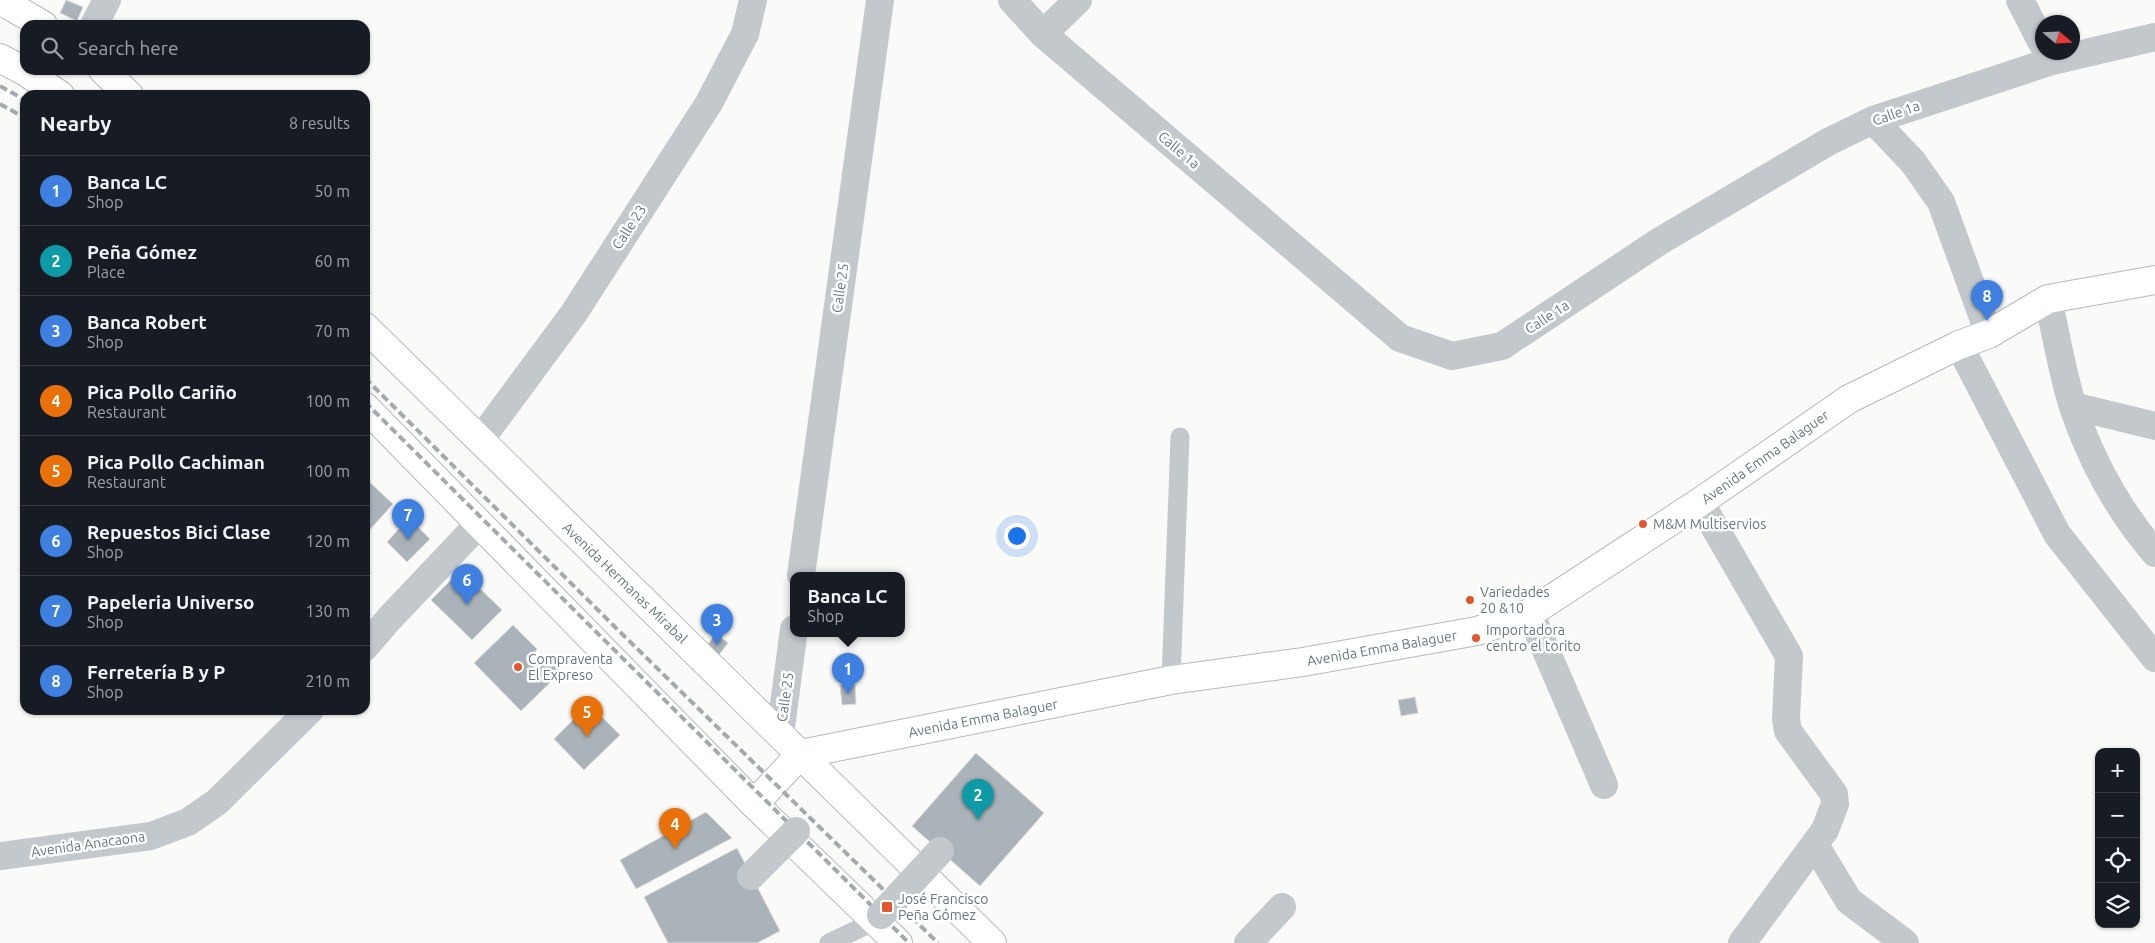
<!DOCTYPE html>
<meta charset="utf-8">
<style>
body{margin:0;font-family:Ubuntu,sans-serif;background:#20242c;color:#f1f3f6}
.controls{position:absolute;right:15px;bottom:15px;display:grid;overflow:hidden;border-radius:10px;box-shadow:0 1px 4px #0004}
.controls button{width:45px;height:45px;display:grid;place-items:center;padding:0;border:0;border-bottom:1px solid #363941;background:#171b24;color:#f1f3f6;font:25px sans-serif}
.compass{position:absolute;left:2035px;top:15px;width:45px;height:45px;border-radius:50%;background:#171b24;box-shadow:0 1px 4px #0004;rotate:109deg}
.you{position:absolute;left:1016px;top:535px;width:18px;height:18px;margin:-12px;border:4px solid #fff;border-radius:50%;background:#1a73e8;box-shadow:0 0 0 8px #1a73e833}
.badge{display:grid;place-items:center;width:32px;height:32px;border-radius:50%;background:#e4572e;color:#fff;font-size:16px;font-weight:700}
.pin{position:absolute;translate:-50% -41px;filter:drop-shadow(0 1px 2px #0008)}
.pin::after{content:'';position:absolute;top:26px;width:18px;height:15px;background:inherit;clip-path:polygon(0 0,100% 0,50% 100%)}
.popup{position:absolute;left:790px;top:572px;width:115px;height:65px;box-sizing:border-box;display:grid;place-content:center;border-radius:10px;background:#171b24;filter:drop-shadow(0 1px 4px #0005);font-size:16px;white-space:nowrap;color:#9ea1a6}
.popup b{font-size:19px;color:#f1f3f6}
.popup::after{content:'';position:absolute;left:50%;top:100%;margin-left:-10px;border:10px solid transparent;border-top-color:#171b24}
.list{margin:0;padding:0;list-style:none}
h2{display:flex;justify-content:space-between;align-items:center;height:65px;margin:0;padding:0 20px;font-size:21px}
h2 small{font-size:16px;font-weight:400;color:#9ea1a6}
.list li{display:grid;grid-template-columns:32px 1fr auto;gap:15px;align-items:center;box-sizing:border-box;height:70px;padding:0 20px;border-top:1px solid #363941}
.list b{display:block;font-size:19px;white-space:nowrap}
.list p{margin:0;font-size:16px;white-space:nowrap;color:#9ea1a6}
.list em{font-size:16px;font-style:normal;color:#9ea1a6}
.icon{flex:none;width:28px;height:28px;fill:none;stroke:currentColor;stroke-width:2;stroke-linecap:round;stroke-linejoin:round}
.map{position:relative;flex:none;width:2155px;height:943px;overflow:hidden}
.search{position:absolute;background:#171b24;box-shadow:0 1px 4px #0004;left:20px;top:20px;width:350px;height:55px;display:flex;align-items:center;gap:12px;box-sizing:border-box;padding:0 18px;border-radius:15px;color:#9ea1a6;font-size:19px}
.panel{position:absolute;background:#171b24;box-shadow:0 1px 4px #0004;left:20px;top:90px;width:350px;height:625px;border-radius:15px}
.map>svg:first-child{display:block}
.building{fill:#aab3b9;stroke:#dcdcda}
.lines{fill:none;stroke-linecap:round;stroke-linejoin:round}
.secondary-casing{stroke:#b3babf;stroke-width:30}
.primary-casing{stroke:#b5babe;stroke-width:30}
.lane{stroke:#c3c8cc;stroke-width:19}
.street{stroke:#c3c8cc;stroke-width:28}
.secondary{stroke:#fff;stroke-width:28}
.primary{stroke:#fff;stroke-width:28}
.rail{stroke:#a2aab0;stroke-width:4;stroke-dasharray:8 4;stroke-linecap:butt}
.street-bridge{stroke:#c3c8cc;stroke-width:28}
.poi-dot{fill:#e4572e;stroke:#fff;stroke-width:2}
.labels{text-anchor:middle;stroke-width:5;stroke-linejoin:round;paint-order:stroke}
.street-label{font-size:14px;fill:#657683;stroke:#fff}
.poi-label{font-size:14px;fill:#657683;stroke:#fff;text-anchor:start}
</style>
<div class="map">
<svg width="2155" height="943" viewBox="0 0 2155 943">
<rect width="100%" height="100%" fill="#fafaf8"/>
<path class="building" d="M66,0L83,7L77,21L60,13Z
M365,478L393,504L365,535Z
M409,518L430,539L407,562L387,542Z
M461,570L502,610L472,640L431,600Z
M513,625L537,649L529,663L549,659L561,672L521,711L474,663Z
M716,633L728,643L718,656L706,647Z
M855,684L856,704L842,705L840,685Z
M1415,697L1418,713L1401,716L1398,700Z
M589,704L620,735L584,770L554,739Z
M976,753L1044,813L980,886L912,826Z
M706,812L732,838L636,889L620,860Z
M737,848L780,931L757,943H668L644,897Z"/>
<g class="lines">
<defs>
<path id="secondary" d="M754,804L801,754L1171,680L1303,662L1477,631L1530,613L1700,502L1849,399L1959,345L1989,334L2048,299L2155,280"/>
<path id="primary" d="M0,0L43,25
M0,58L26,72L60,95
M103,70L129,95
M365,327L992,943
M365,407L754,804L898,943"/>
</defs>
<use href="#secondary" class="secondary-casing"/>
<use href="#primary" class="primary-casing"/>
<path class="lane" d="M1171,680L1180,437
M829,943L875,921"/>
<path class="street" d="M1012,0L1043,34L1400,338L1452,356L1502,346L1660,241L1828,142L1873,120L2052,61L2155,37
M2020,0L2042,43
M94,25L107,0
M1043,34L1078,0
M1873,120L1913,162L1941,202L1989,334
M2048,299C2056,334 2062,372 2073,407C2091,460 2118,510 2155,553
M1959,345L2057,534L2155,658
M2073,406L2155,426
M480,440L574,313L709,103L745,34L753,0
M1700,502L1789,656L1786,719L1788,731L1834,794L1835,804L1825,830L1742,943
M801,575L880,0
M1530,613L1604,785
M365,647L389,619L479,524
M780,735L794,629
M1815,845L1849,901L1905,943
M0,856L151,836L188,822L217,802L310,710
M1248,943L1282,907"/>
<use href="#secondary" class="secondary"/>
<use href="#primary" class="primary"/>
<path class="rail" d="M0,86L25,100
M0,104L25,118
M365,378L615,627L938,943
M365,402L909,943"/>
<path class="street-bridge" d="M751,876L796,831
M881,915L940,851"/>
</g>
<g class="poi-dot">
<circle cx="1643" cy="524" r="5"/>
<circle cx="1470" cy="600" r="5"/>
<circle cx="1476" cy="638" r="5"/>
<circle cx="518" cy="667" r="5"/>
<rect x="881" y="901" width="12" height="12" rx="2.5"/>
</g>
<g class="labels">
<g class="street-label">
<text transform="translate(1896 113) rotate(-19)" y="5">Calle 1a</text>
<text transform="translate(1179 150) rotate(40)" y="5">Calle 1a</text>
<text transform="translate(629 227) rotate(-57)" y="5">Calle 23</text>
<text transform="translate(840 288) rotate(-82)" y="5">Calle 25</text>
<text transform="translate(1547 317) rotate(-33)" y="5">Calle 1a</text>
<text transform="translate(1765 457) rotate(-35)" y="5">Avenida Emma Balaguer</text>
<text transform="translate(625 583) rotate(44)" y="5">Avenida Hermanas Mirabal</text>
<text transform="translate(1382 648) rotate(-10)" y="5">Avenida Emma Balaguer</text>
<text transform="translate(785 697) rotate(-82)" y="5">Calle 25</text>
<text transform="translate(983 718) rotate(-11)" y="5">Avenida Emma Balaguer</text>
<text transform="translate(88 844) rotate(-8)" y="5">Avenida Anacaona</text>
</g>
<g class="poi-label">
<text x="1653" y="529">M&amp;M Multiservios</text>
<text x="1480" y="597">Variedades<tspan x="1480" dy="16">20 &amp;10</tspan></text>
<text x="1486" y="635">Importadora<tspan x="1486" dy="16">centro el torito</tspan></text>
<text x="528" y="664">Compraventa<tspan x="528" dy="16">El Expreso</tspan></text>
<text x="898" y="904">José Francisco<tspan x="898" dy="16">Peña Gómez</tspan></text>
</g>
</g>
</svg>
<div class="controls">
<button>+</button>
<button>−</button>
<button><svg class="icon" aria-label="locate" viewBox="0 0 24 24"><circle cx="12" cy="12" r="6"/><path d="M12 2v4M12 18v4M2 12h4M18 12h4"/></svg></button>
<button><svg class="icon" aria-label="layers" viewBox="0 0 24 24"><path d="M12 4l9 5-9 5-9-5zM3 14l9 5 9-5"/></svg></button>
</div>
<svg class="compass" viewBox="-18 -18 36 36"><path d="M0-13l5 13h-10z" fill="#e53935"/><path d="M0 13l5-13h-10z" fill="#9ea1a6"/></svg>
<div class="you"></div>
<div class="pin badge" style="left:848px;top:694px;background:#3f7fe0">1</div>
<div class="popup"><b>Banca LC</b>Shop</div>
<div class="pin badge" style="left:978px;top:820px;background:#0f9aa8">2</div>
<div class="pin badge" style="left:717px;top:645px;background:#3f7fe0">3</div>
<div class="pin badge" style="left:675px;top:849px;background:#e8710a">4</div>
<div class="pin badge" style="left:587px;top:737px;background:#e8710a">5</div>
<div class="pin badge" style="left:467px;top:605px;background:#3f7fe0">6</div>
<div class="pin badge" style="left:408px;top:540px;background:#3f7fe0">7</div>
<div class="pin badge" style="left:1987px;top:321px;background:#3f7fe0">8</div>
<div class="search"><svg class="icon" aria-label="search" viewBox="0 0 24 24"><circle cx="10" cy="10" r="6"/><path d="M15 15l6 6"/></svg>Search here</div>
<section class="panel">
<h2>Nearby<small>8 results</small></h2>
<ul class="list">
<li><span class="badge" style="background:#3f7fe0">1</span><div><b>Banca LC</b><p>Shop</p></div><em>50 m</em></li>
<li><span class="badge" style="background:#0f9aa8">2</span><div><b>Peña Gómez</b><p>Place</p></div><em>60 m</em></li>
<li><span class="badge" style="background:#3f7fe0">3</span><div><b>Banca Robert</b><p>Shop</p></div><em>70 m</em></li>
<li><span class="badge" style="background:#e8710a">4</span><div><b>Pica Pollo Cariño</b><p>Restaurant</p></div><em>100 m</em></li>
<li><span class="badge" style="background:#e8710a">5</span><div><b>Pica Pollo Cachiman</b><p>Restaurant</p></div><em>100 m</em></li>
<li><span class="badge" style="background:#3f7fe0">6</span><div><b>Repuestos Bici Clase</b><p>Shop</p></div><em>120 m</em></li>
<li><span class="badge" style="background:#3f7fe0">7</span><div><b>Papeleria Universo</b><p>Shop</p></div><em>130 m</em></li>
<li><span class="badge" style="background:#3f7fe0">8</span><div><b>Ferretería B y P</b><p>Shop</p></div><em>210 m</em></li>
</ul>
</section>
</div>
